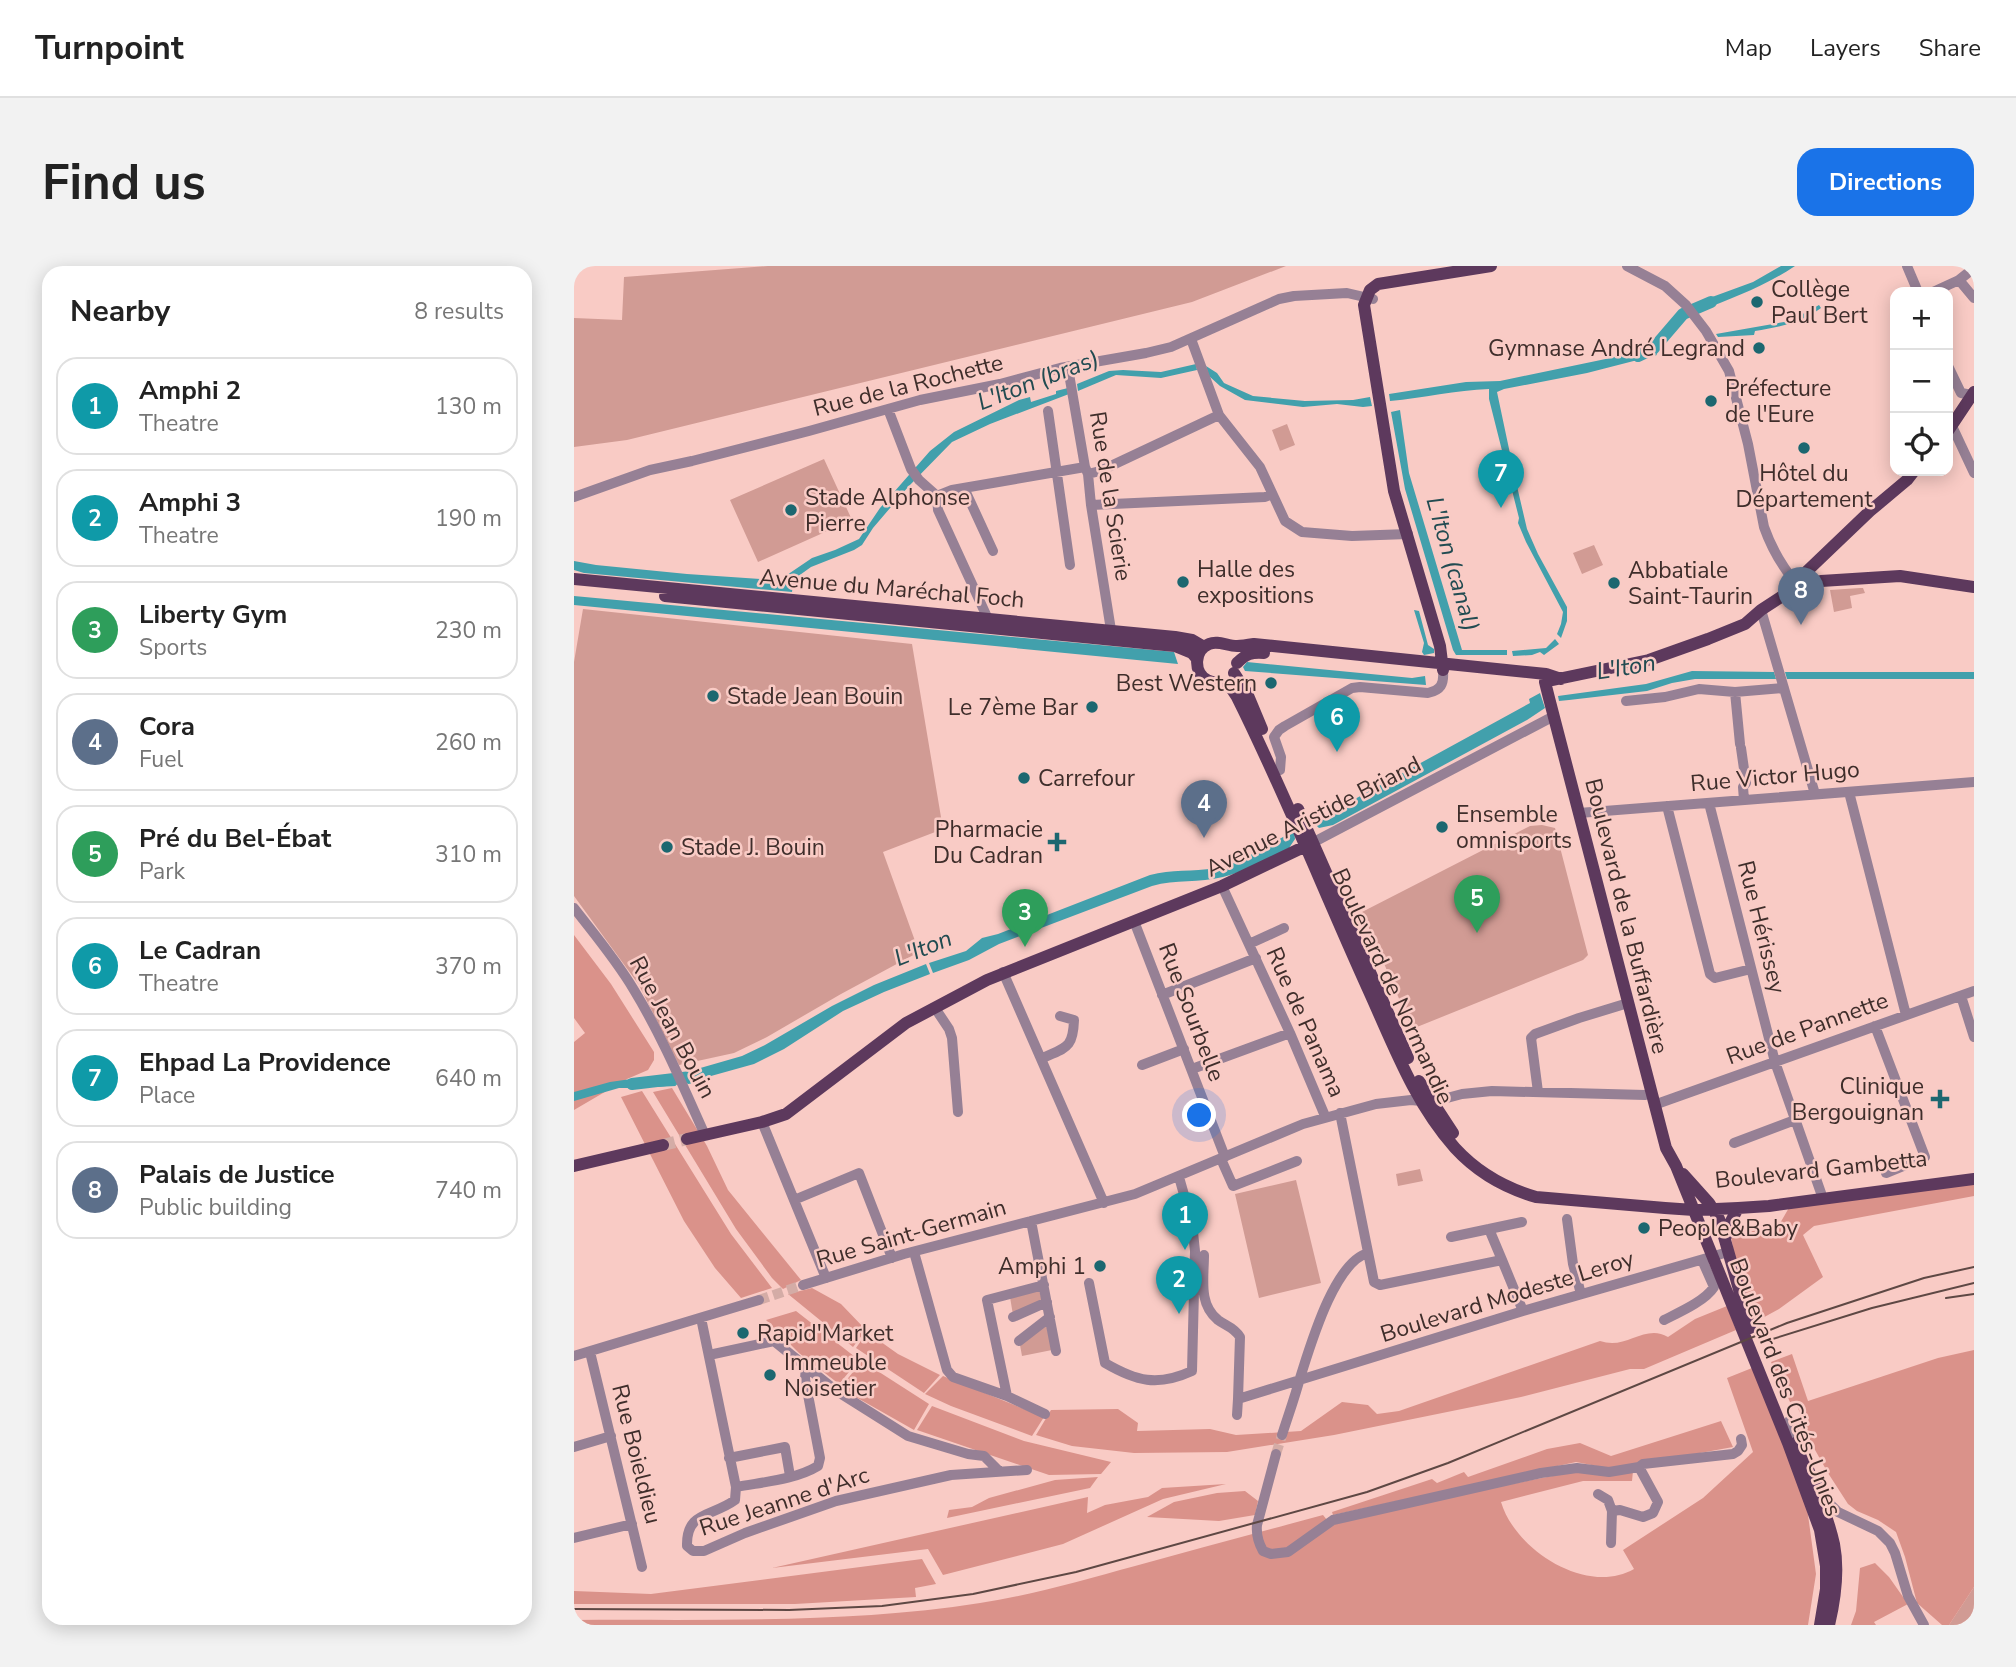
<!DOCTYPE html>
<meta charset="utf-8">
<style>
body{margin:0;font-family:"Nunito Sans",sans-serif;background:#f2f2f2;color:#222}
.controls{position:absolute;right:21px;top:21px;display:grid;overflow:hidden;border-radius:14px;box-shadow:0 4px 18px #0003}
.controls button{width:63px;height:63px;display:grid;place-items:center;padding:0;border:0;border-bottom:2px solid #e0e0e0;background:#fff;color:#222;font:35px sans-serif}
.you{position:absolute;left:626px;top:850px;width:24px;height:24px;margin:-18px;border:5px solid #fff;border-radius:50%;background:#1a73e8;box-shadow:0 0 0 10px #1a73e833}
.badge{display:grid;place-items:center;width:46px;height:46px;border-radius:50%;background:#1a73e8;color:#fff;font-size:23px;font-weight:700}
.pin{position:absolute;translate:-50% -58px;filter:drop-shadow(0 2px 4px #0008)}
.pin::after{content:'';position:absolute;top:37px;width:24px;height:21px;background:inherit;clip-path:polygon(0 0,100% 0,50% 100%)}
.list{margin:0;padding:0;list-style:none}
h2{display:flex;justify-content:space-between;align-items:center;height:91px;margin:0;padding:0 28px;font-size:30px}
h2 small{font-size:23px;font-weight:400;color:#767676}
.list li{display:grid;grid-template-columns:46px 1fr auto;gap:21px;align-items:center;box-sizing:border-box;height:98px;margin:0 14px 14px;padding:0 14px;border:2px solid #e0e0e0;border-radius:21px}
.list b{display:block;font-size:26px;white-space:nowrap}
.list p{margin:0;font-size:23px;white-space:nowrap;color:#767676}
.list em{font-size:23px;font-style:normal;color:#767676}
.icon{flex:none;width:38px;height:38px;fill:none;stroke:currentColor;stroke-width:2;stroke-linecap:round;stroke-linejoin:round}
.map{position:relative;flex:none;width:1400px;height:1359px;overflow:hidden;border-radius:21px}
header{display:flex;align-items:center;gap:42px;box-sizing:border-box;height:98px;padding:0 35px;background:#fff;border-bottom:2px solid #e0e0e0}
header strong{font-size:33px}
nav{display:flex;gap:38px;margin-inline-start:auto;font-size:24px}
.intro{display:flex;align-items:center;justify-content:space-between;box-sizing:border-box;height:168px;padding:0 42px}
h1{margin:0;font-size:49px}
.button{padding:18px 32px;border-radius:21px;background:#1a73e8;color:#fff;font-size:24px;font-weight:700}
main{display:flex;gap:42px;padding:0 42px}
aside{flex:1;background:#fff;border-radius:21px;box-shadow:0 4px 18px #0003}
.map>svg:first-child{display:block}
.green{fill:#d19b94}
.forest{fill:#da928a}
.water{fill:#42a0ac}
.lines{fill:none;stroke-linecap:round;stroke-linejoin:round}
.river{stroke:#42a0ac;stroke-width:12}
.minor-tunnel{stroke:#d4aca6;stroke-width:10;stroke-dasharray:10 5;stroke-linecap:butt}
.major-tunnel{stroke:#d4aca6;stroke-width:12;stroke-dasharray:12 6;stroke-linecap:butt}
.minor{stroke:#968095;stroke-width:10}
.major{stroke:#5d395d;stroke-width:12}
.rail{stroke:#5e4844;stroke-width:2}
.poi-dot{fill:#1c6770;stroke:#f9cbc5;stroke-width:2.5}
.labels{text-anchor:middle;stroke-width:5;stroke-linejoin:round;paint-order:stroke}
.poi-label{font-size:23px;fill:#3f2e2b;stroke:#f9cbc5;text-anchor:start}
.street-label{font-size:23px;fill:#3f2e2b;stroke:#f9cbc5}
.water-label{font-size:24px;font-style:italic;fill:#214b51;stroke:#f9cbc5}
</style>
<header>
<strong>Turnpoint</strong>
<nav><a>Map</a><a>Layers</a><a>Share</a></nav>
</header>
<div class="intro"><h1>Find us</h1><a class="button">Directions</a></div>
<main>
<aside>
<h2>Nearby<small>8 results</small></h2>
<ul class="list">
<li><span class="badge" style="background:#0f9aa8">1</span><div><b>Amphi 2</b><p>Theatre</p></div><em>130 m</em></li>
<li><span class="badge" style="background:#0f9aa8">2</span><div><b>Amphi 3</b><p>Theatre</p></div><em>190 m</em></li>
<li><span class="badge" style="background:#2e9e5b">3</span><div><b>Liberty Gym</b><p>Sports</p></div><em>230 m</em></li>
<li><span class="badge" style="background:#5c6f8a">4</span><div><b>Cora</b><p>Fuel</p></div><em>260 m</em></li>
<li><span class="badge" style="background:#2e9e5b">5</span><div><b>Pré du Bel-Ébat</b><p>Park</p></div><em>310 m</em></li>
<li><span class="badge" style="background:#0f9aa8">6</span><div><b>Le Cadran</b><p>Theatre</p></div><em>370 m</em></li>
<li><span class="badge" style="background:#0f9aa8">7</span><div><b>Ehpad La Providence</b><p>Place</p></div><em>640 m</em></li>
<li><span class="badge" style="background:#5c6f8a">8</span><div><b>Palais de Justice</b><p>Public building</p></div><em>740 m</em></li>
</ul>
</aside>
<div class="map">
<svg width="1400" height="1359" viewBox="0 0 1400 1359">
<rect width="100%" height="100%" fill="#f9cbc5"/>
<path class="green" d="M194,0H712L618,36L53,174L0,181V52L48,54L50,11Z
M713,158L721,179L706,185L698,164Z
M250,193L278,254L184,296L156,234Z
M1020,279L1029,299L1008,308L999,287Z
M1286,322H1289L1291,327L1276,330L1278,342L1260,346L1256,324Z
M9,343L338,378L369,563L309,586L345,686L267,728L193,771L160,787L105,799L65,719L0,630V396Z
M968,559L981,562L1014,689L1009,694L838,763L788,646L956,560Z
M846,903L849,915L824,920L822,908Z
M722,914L747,1017L685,1032L661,928Z
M465,1024L469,1036L439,1049L436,1031Z
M472,1058L478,1084L448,1090L446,1079Z
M1400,1321V1359H1375Z"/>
<path class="forest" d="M0,669L37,718L80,786V794L74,804L53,813L0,844V776L11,767L0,752Z
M98,822L133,880L154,924L227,1014L209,1023L198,1012L162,963L79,826Z
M68,825L157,968L198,1022L167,1032L141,1002L110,955L47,831Z
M1400,915V930L1240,960L1229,969L1249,1011L1205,1043L1183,1055L1162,1000L1157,970L1205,959L1216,940Z
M238,1022L267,1038L292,1064L279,1081L214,1028Z
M1153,1040L1162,1064L1070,1103H1056L947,1131L760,1169L653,1186L560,1187L498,1180L462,1169L477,1144L544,1143L564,1157L563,1165L636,1163L662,1169L727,1165L768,1136L794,1139L803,1148L825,1145L1026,1075C1030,1076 1034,1077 1038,1077C1057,1077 1075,1059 1094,1071L1121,1053Z
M222,1045L285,1094L265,1118L225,1087L192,1054Z
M293,1066L324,1088L366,1109L350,1127L282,1082Z
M1400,1084V1321L1375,1359H1368L1343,1337L1331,1291L1322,1266L1304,1254L1283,1245L1274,1238L1254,1207L1236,1175L1224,1142L1216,1136L1197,1096L1218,1088L1234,1135L1364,1092Z
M288,1095L355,1138L340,1164L266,1122Z
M1178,1102L1232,1234L1242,1308L1234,1359H0V1354C136,1353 272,1358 406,1337C459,1329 509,1314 561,1300C623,1283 686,1266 749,1249L757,1259L912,1223L1004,1205H1059L1058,1215H1009L927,1236C941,1284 1013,1330 1060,1303L1049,1284L1129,1232L1179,1186L1153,1112Z
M369,1110L470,1151L458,1170L377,1140L351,1128Z
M358,1140L450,1175L537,1196L527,1208L475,1209L343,1164Z
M1147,1155L1159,1181L1038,1203L1002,1196L759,1249L758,1246L858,1213L863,1217L890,1206L894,1211L973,1183L1006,1177L1037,1190Z
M524,1211L516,1222L373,1252L375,1244L398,1241L415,1232L481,1214Z
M652,1218L589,1233L489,1278L369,1309L354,1283L198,1302L514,1231L513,1247L531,1239L574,1231L588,1222Z
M671,1225L684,1235L681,1249L645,1255L573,1251L600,1236L643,1227Z
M348,1293L362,1318L341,1322L342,1331L221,1338H0V1325L77,1328Z
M1301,1297L1315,1311L1334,1338L1300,1356L1302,1359H1277L1282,1345L1286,1302Z"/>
<path class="water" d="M1207,0H1221C1191,20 1159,32 1125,45L1119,38L1179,16Z
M1245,39L1247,42C1227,57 1205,61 1181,65L1180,69L1144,71L1142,68L1216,55Z
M1106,44L1113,52L1103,59L1091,72L1088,65Z
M1076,79L1083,89L1013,107L930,123L923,126L942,216L953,263L964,288L993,341V355L987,372L983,368L987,358L989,346L952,276L944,257L945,252L915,133V123C882,124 849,132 816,135L815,128L892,116L926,115L1046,90L1068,84Z
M622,98L623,104L587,112L542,109L504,125L503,118L535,105L549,104L587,106Z
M632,100L643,107L650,117L679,130L731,135L779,134L796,131L798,140L789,141L763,138L729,141L671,134L646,120L635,110Z
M494,122L495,128L416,158L378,176L334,221L299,262L288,279L280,284L237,301L216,316L219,318L218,326L10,307L0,304V295L22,299L113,308L200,314L210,311L238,292L261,284L285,273L306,242L356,185L380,166L445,134L456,131L457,136L482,128V125Z
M826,144L835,207L888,384H933V389H882L879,384L831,223L817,146Z
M0,330L590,385L600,386L604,398L0,339Z
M840,344L845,345L854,379L860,383V387L850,389L848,386L850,377Z
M981,373L985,378L970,389L966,386L958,389L939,390L938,385L972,382Z
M673,396L838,412L851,410L852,419L671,405L669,401Z
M1118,405L1200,406L1202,413H1121L1098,417L1073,425L995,434L985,435L984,430L1072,418Z
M1211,406H1400V413H1213Z
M966,427L971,442L953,454L759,559L745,562L739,556L956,437L955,433Z
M720,565L721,573L715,582C694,592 672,606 649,611C625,617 602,613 578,620L425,678L395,694L359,707L355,697L392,685L408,672L424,668L576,609C597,603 619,606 641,602C668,597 695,578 720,565Z
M352,698L356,708L310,726L269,745L210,783L180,798L137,810L129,815L114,818L109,807L168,790L191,779L258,740L300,719Z
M97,809L102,820L82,821L78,811Z
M71,811L75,822H45L0,835V826L36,816Z"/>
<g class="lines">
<path class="river" d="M1064,90L1079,83L1109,48L1137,36
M58,818L117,811"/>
<path class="minor-tunnel" d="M185,1034L229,1019
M702,1188L708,1169"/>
<path class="major-tunnel" d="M89,879L113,873"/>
<path class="minor" d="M1053,0L1091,20L1112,39L1132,65L1155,105L1174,178L1190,261C1197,281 1210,303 1224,320
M1333,0L1344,26
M1385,14L1400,32
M1359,26L1385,14L1400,2
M617,73L645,149L686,201L711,255L728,266L778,270L834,268
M1374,100L1387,127L1398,129
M494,102L511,201L514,208L517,239L537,364
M314,143L337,203L345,214L363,230L378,224L511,201
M474,145L496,299
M1378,160L1400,207
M514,208L526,205L645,149
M390,222L419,285
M363,230L364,244L414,353
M0,231L76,204L118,195L235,165L346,134L426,118L486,102L572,87L597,81L705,33L720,30L773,27L799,33
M517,239L691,231L698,228
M1187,344L1241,528
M1161,426L1166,478
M1052,435L1091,431L1125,423L1161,426L1210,422
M1167,482L1172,517L1169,521L1170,534
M706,504L707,491L700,471L705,464L711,460L778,422L786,421L854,427C867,424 870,418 869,406
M1275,526L1332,749
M1135,537L1201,796L1247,927
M1093,540L1136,708L1141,712L1177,703
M1005,547L1400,516
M740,576L980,450
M648,620L716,767L751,850
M0,642C21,669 43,695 60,724C88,770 109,820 131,869
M560,655L651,891
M675,678L710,662
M429,706L530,937
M588,729L682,692
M1387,730L1400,771
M361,742L375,763L378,772L384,846
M1301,760L1351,891L1312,907
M467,793C491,781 499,784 500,754L486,750
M568,799L610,783
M618,803L716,767
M964,826L957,772L961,768L1005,752L1054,737
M1080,839L1400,725
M766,847L800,1016L806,1019L928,994L949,1045
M188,856L252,1012
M1160,877L1221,854
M647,893L659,920L723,895
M220,934L285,907L318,992
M993,953L999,998L1007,1028
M457,955L482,1085
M877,971L915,963
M340,986L373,1104L379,1111L433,1130L471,1148
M630,989C630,1012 624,1038 644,1054C652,1060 660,1061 666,1071L664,1133
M928,994L915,963L948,956
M515,1017L531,1097C562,1115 583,1121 618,1105L621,985L618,957L605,911
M229,1019L330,988L561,928L729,858L802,838L837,834L847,835L855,832H873L888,828L918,825L1071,829L1077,827
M439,1051L473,1036
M127,1052L162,1221L161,1234C138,1251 112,1245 113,1280L119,1285H130L171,1267L262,1235L377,1209L453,1204
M1090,1054C1106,1046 1131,1035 1140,1021L1128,994
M445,1075L476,1051
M16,1086L68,1301
M135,1089L200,1075L261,1124L334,1170L394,1188L410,1190L425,1205
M0,1090L185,1034
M433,1130L413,1034L470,1019
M663,1149L664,1133L949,1045L1154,986
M1215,1155L1229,1183
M708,1169C714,1150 721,1131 726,1112C736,1081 760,996 794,987
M0,1181L37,1170
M702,1188L683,1259C682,1269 684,1276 689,1285L697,1288L714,1286L759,1254L967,1207L1003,1202L1035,1206L1065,1201L1069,1198L1159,1188L1164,1185L1168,1179L1167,1173
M155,1192L211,1181L216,1210
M1242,1210L1257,1239L1264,1246L1304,1265L1316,1277L1321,1287L1334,1330L1350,1359
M162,1221C188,1216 221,1214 244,1200L246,1192L231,1113L232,1100
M1024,1228L1034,1234L1038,1245
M0,1272L58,1258
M1037,1277L1038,1245L1046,1244L1069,1251L1079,1247L1084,1236L1065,1201"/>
<path class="major" d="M1374,165L1400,126
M0,313L601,371L618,374L630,381
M1224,320L1247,315L1326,310L1400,321
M91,330L601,380L618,387L623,393
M663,397C672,388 677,386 690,387
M869,404L866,380L820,225L790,39L796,24L804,18L917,0
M660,407L673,427L688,463
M972,408L971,416L975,432L1092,882L1102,900L1214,1177L1246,1264L1252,1300V1323L1246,1359
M987,413L972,408L680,378C674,379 668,380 663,380C653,380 644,374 635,378C620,384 619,406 633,414C639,417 648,418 655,419L663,431C711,527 750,626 794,723C819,778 840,836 881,882C903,906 931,922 962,931L1091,942L1120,944L1164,942L1195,940L1400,913
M979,414L1075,394L1134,373L1171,358L1187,344L1224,320L1229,309L1296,245L1333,214L1340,205
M724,543L834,792
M845,815L879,867
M113,873L188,856L212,848L332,757L413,714L648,620L736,578
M0,900L89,879
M1109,908L1135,937L1145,953L1176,1062
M1151,973L1155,959L1164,942
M1223,1176C1236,1209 1252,1243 1260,1278C1265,1304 1261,1334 1255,1359"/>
<path class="rail" d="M1372,1032L1400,1028
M1189,1076L1298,1042L1400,1017
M0,1343L215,1344L308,1340L399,1328L502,1306L793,1226L874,1197L1213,1057L1350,1012L1400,1001"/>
</g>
<g class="poi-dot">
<circle cx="1183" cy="36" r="7"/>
<circle cx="1185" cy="82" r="7"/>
<circle cx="1137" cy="135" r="7"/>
<circle cx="1230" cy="182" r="7"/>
<circle cx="217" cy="244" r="7"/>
<circle cx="609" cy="316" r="7"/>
<circle cx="1040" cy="317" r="7"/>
<circle cx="697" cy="417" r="7"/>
<circle cx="139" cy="430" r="7"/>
<circle cx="518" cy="441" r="7"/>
<circle cx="450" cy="512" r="7"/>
<circle cx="868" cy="561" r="7"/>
<path d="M479.5 565.5h7v7h7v7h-7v7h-7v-7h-7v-7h7z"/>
<circle cx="93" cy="581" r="7"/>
<path d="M1362.5 822.5h7v7h7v7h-7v7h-7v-7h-7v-7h7z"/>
<circle cx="1070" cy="962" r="7"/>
<circle cx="526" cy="1000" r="7"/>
<circle cx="169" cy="1067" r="7"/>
<circle cx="196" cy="1109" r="7"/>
</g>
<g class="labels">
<g class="poi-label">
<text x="1197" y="31">Collège<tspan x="1197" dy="26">Paul Bert</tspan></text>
<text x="1171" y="90" text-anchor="end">Gymnase André Legrand</text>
<text x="1151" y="130">Préfecture<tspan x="1151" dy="26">de l'Eure</tspan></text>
<text x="1230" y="215" text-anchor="middle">Hôtel du<tspan x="1230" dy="26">Département</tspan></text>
<text x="231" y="239">Stade Alphonse<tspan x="231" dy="26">Pierre</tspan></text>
<text x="623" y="311">Halle des<tspan x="623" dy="26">expositions</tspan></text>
<text x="1054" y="312">Abbatiale<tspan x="1054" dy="26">Saint-Taurin</tspan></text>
<text x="683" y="425" text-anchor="end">Best Western</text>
<text x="153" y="438">Stade Jean Bouin</text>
<text x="504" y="449" text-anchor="end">Le 7ème Bar</text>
<text x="464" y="520">Carrefour</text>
<text x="882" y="556">Ensemble<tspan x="882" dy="26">omnisports</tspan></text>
<text x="469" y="571" text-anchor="end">Pharmacie<tspan x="469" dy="26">Du Cadran</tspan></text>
<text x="107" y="589">Stade J. Bouin</text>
<text x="1350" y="828" text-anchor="end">Clinique<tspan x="1350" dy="26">Bergouignan</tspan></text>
<text x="1084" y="970">People&amp;Baby</text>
<text x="512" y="1008" text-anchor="end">Amphi 1</text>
<text x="183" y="1075">Rapid'Market</text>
<text x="210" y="1104">Immeuble<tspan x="210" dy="26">Noisetier</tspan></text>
</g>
<g class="street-label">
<text transform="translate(334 119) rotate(-14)" y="8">Rue de la Rochette</text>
<text transform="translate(537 230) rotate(81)" y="8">Rue de la Scierie</text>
<text transform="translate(318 322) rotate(5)" y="8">Avenue du Maréchal Foch</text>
<text transform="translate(1201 510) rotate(-5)" y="8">Rue Victor Hugo</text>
<text transform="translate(739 550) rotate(-27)" y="8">Avenue Aristide Briand</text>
<text transform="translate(1053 650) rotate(76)" y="8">Boulevard de la Buffardière</text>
<text transform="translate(1188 661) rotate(76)" y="8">Rue Hérissey</text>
<text transform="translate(819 720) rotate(65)" y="8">Boulevard de Normandie</text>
<text transform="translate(618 746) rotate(69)" y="8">Rue Sourbelle</text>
<text transform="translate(732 756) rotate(66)" y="8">Rue de Panama</text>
<text transform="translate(99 761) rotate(62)" y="8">Rue Jean Bouin</text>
<text transform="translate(1233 762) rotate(-20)" y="8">Rue de Pannette</text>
<text transform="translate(1247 903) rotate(-6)" y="8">Boulevard Gambetta</text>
<text transform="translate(337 967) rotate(-16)" y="8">Rue Saint-Germain</text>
<text transform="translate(933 1030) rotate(-17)" y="8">Boulevard Modeste Leroy</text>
<text transform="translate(1212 1121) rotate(69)" y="8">Boulevard des Cités-Unies</text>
<text transform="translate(63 1188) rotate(76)" y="8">Rue Boieldieu</text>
<text transform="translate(210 1235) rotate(-18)" y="8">Rue Jeanne d'Arc</text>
</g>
<g class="water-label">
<text transform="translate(464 114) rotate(-21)" y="8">L'Iton (bras)</text>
<text transform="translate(879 298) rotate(74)" y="8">L'Iton (canal)</text>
<text transform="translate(1052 401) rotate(-9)" y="8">L'Iton</text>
<text transform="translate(349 682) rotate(-22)" y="8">L'Iton</text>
</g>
</g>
</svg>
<div class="controls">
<button>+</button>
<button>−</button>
<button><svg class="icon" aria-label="locate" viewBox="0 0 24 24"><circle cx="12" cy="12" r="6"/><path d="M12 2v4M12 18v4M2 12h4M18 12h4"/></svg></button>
</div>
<div class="you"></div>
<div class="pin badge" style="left:611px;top:984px;background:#0f9aa8">1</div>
<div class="pin badge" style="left:605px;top:1048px;background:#0f9aa8">2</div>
<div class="pin badge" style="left:451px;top:681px;background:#2e9e5b">3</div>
<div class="pin badge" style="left:630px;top:572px;background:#5c6f8a">4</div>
<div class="pin badge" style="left:903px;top:667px;background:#2e9e5b">5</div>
<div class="pin badge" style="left:763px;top:486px;background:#0f9aa8">6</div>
<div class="pin badge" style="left:927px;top:242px;background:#0f9aa8">7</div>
<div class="pin badge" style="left:1227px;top:359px;background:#5c6f8a">8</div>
</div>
</main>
